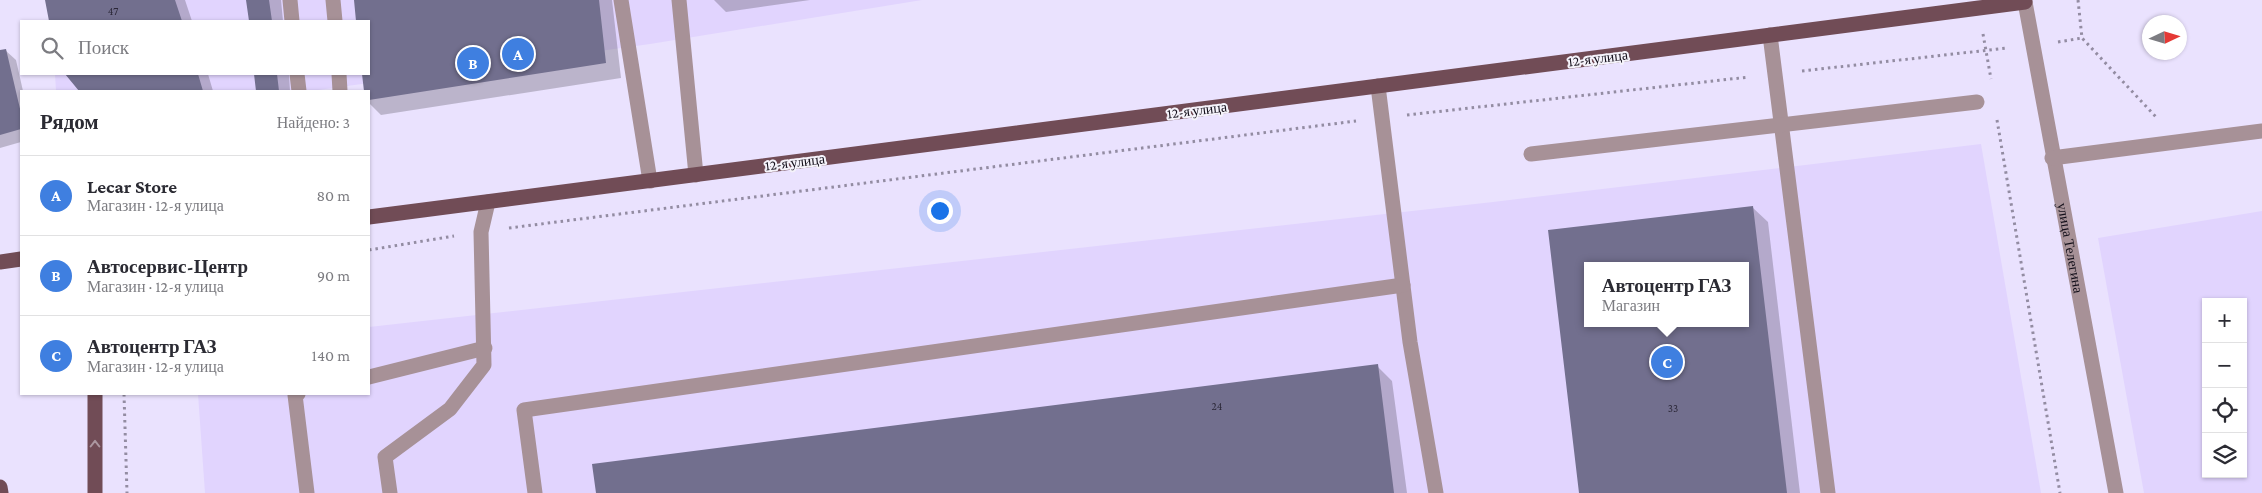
<!DOCTYPE html>
<html lang="ru">
<meta charset="utf-8">
<style>
body{margin:0;font-family:"Crimson Pro",serif;background:#f7f7f7;color:#2b2b33}
.controls{position:absolute;right:15px;bottom:15px;display:grid;overflow:hidden;border-radius:0px;box-shadow:0 1px 4px #0004}
.controls button{width:45px;height:45px;display:grid;place-items:center;padding:0;border:0;border-bottom:1px solid #e1e1e2;background:#fff;color:#2b2b33;font:25px sans-serif}
.compass{position:absolute;left:2142px;top:15px;width:45px;height:45px;border-radius:50%;background:#fff;box-shadow:0 1px 4px #0004;rotate:86deg}
.you{position:absolute;left:939px;top:210px;width:18px;height:18px;margin:-12px;border:4px solid #fff;border-radius:50%;background:#1a73e8;box-shadow:0 0 0 8px #1a73e833}
.badge{display:grid;place-items:center;width:32px;height:32px;border-radius:50%;background:#2c8636;color:#fff;font-size:16px;font-weight:700}
.pin{position:absolute;translate:-50% -50%;border:2px solid #fff;box-shadow:0 1px 5px #0006}
.popup{position:absolute;left:1584px;top:262px;width:165px;height:65px;box-sizing:border-box;display:grid;place-content:center;border-radius:0px;background:#fff;filter:drop-shadow(0 1px 4px #0005);font-size:16px;white-space:nowrap;color:#7c7c81}
.popup b{font-size:19px;color:#2b2b33}
.popup::after{content:'';position:absolute;left:50%;top:100%;margin-left:-10px;border:10px solid transparent;border-top-color:#fff}
.list{margin:0;padding:0;list-style:none}
h2{display:flex;justify-content:space-between;align-items:center;height:65px;margin:0;padding:0 20px;font-size:21px}
h2 small{font-size:16px;font-weight:400;color:#7c7c81}
.list li{display:grid;grid-template-columns:32px 1fr auto;gap:15px;align-items:center;box-sizing:border-box;height:80px;padding:0 20px;border-top:1px solid #e1e1e2}
.list b{display:block;font-size:19px;white-space:nowrap}
.list p{margin:0;font-size:16px;white-space:nowrap;color:#7c7c81}
.list em{font-size:16px;font-style:normal;color:#7c7c81}
.icon{flex:none;width:28px;height:28px;fill:none;stroke:currentColor;stroke-width:2;stroke-linecap:round;stroke-linejoin:round}
.map{position:relative;flex:none;width:2262px;height:493px;overflow:hidden}
.search{position:absolute;background:#fff;box-shadow:0 1px 4px #0004;left:20px;top:20px;width:350px;height:55px;display:flex;align-items:center;gap:12px;box-sizing:border-box;padding:0 18px;border-radius:0px;color:#7c7c81;font-size:19px}
.panel{position:absolute;background:#fff;box-shadow:0 1px 4px #0004;left:20px;top:90px;width:350px;height:305px;border-radius:0px}
.map>svg:first-child{display:block}
.built{fill:#e1d4fe;fill-rule:evenodd}
.shadow{fill:#0003;fill-rule:evenodd}
.building{fill:#726f8e;fill-rule:evenodd}
.lines{fill:none;stroke-linecap:round;stroke-linejoin:round}
.path{stroke:#938ca2;stroke-width:3;stroke-dasharray:2.5 4;stroke-linecap:butt}
.minor{stroke:#a79197;stroke-width:15}
.major{stroke:#714c56;stroke-width:15}
.oneway{stroke:#ac97a0}
.labels{text-anchor:middle;stroke-width:4;stroke-linejoin:round;paint-order:stroke}
.number-label{font-size:11px;fill:#2b2737}
.street-label{font-size:14px;fill:#130f1a;stroke:#f5f3fa}
</style>
<div class="map">
<svg width="2262" height="493" viewBox="0 0 2262 493">
<rect width="100%" height="100%" fill="#eae2fe"/>
<path class="built" d="M48,0H922L650,44L311,91H56L55,74H369V21H50Z
M1981,144L2041,493H205L198,394H369V327L1493,202ZM1588,266H1746V323H1588Z
M2262,211V493H2144L2098,238ZM2206,302H2243V474H2206Z"/>
<path class="shadow" d="M46,0H185L192,21H50Z
M248,0H281L283,21H250Z
M355,0H612L621,78L381,115L369,103V91H365L363,74H369V21H357Z
M714,0H810L726,12Z
M5,50L16,60L23,91H21V142L0,148V52Z
M67,74H208L213,91H81Z
M255,74H289L290,91H257Z
M1752,207L1768,222L1800,493H1580L1549,231ZM1588,266H1746V323H1588Z
M1377,366L1392,381L1407,493H597Z"/>
<path class="building" d="M45,0H175L182,21H49Z
M246,0H269L272,21H249Z
M354,0H599L606,63L369,100V91H364L362,74H369V21H356Z
M6,49L21,113V129L0,135V50Z
M65,74H198L203,91H79Z
M254,74H277L279,91H256Z
M1753,206L1787,493H1579L1548,230ZM1588,266H1746V323H1588Z
M1378,364L1394,493H596L592,464Z"/>
<g class="lines">
<path class="path" d="M2078,0L2082,38L2156,117
M1983,34L1991,79
M2058,42L2082,38
M1802,71L2007,48
M1407,115L1749,77
M1997,120L2060,493
M509,228L1356,121
M369,250L454,236
M124,394L127,493"/>
<g class="minor">
<path d="M290,0L292,21"/>
<path d="M333,0L335,21"/>
<path d="M621,0L650,181"/>
<path d="M679,0L696,175"/>
<path id="s1" d="M2025,2L2116,493"/>
<path d="M1770,35L1828,493"/>
<path d="M297,74L299,91"/>
<path d="M339,74L340,91"/>
<path d="M1378,86L1410,342L1436,493"/>
<path d="M1531,154L1977,102"/>
<path d="M2052,158L2262,131"/>
<path d="M369,377L485,348"/>
<path d="M298,394L295,395L307,493"/>
<path d="M390,493L385,457L450,409L484,365L481,232L488,202"/>
<path d="M535,493L524,410L1403,285"/>
</g>
<path class="major" d="M369,217L1979,8L2025,2L2024,0
M0,262L21,259
M0,487L1,493
M95,493V394"/>
</g>
<defs><path id="oneway-chevron" d="M-2-3.5L2.5 0L-2 3.5" fill="none" stroke-width="1.6" stroke-linecap="round" stroke-linejoin="round" transform="scale(1.25)"/></defs>
<use class="oneway" href="#oneway-chevron" transform="translate(95 444) rotate(-90)"/>
<g class="labels">
<g class="number-label">
<text x="113" y="15">47</text>
<text x="1217" y="410">24</text>
<text x="1673" y="412">33</text>
</g>
<g class="street-label">
<text transform="translate(1598 58) rotate(-7)" y="5">12-я улица</text>
<text transform="translate(1197 110) rotate(-7)" y="5">12-я улица</text>
<text transform="translate(795 162) rotate(-7)" y="5">12-я улица</text>
<text dy="5" stroke="none"><textPath href="#s1" startOffset="250">улица Телегина</textPath></text>
</g>
</g>
</svg>
<div class="controls">
<button>+</button>
<button>−</button>
<button><svg class="icon" aria-label="locate" viewBox="0 0 24 24"><circle cx="12" cy="12" r="6"/><path d="M12 2v4M12 18v4M2 12h4M18 12h4"/></svg></button>
<button><svg class="icon" aria-label="layers" viewBox="0 0 24 24"><path d="M12 4l9 5-9 5-9-5zM3 14l9 5 9-5"/></svg></button>
</div>
<svg class="compass" viewBox="-18 -18 36 36"><path d="M0-13l5 13h-10z" fill="#e53935"/><path d="M0 13l5-13h-10z" fill="#7c7c81"/></svg>
<div class="you"></div>
<div class="pin badge" style="left:518px;top:54px;background:#3f7fe0">A</div>
<div class="pin badge" style="left:473px;top:63px;background:#3f7fe0">B</div>
<div class="pin badge" style="left:1667px;top:362px;background:#3f7fe0">C</div>
<div class="popup"><b>Автоцентр ГАЗ</b>Магазин</div>
<div class="search"><svg class="icon" aria-label="search" viewBox="0 0 24 24"><circle cx="10" cy="10" r="6"/><path d="M15 15l6 6"/></svg>Поиск</div>
<section class="panel">
<h2>Рядом<small>Найдено: 3</small></h2>
<ul class="list">
<li><span class="badge" style="background:#3f7fe0">A</span><div><b>Lecar Store</b><p>Магазин · 12-я улица</p></div><em>80 m</em></li>
<li><span class="badge" style="background:#3f7fe0">B</span><div><b>Автосервис-Центр</b><p>Магазин · 12-я улица</p></div><em>90 m</em></li>
<li><span class="badge" style="background:#3f7fe0">C</span><div><b>Автоцентр ГАЗ</b><p>Магазин · 12-я улица</p></div><em>140 m</em></li>
</ul>
</section>
</div>
